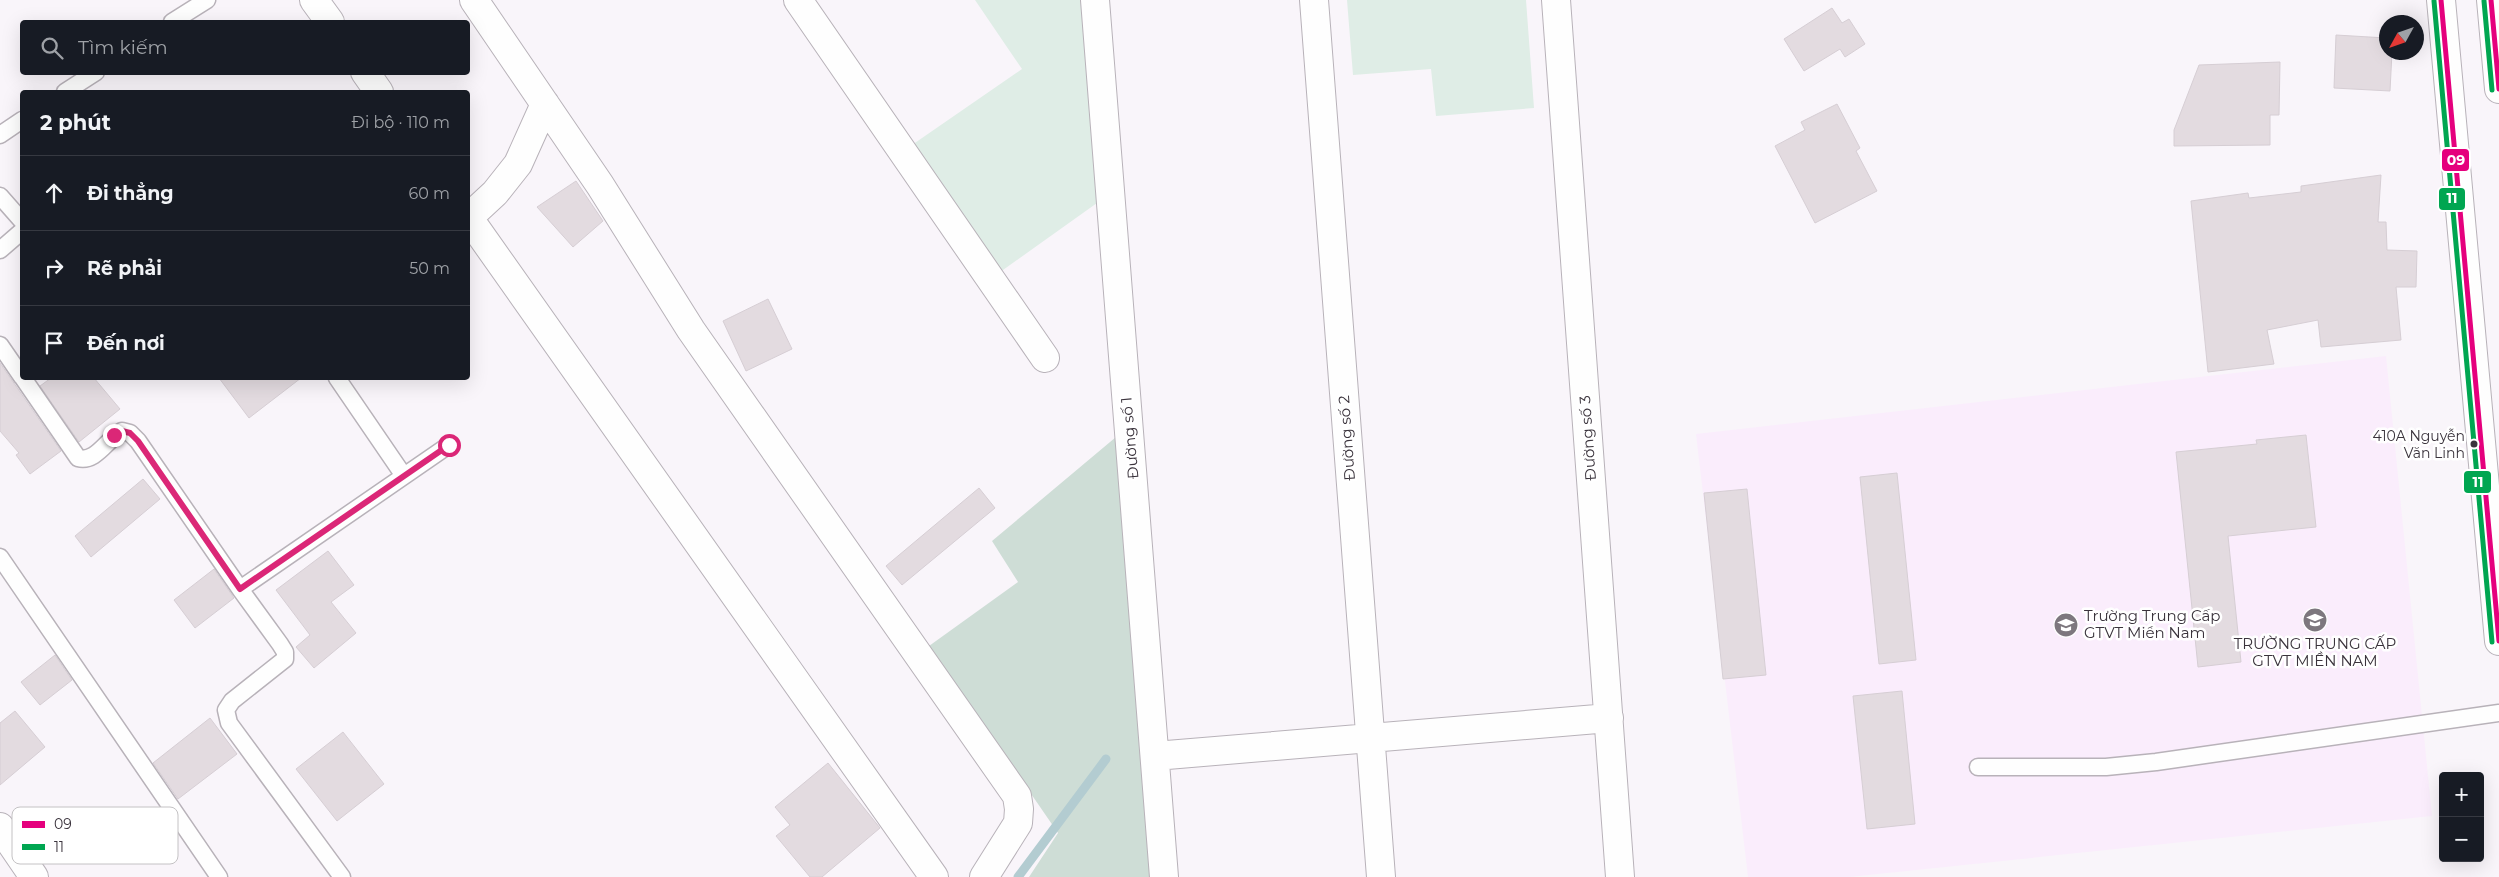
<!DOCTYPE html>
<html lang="vi">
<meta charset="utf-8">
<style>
body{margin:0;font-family:Montserrat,sans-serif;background:#20242c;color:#f1f3f6}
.controls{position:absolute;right:15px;bottom:15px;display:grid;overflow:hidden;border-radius:5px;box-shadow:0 5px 20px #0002}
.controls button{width:45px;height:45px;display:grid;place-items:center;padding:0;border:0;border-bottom:1px solid #363941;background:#171b24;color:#f1f3f6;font:25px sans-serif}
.compass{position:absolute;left:2379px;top:15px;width:45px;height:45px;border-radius:50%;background:#171b24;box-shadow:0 5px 20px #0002;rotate:230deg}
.stop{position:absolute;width:15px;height:15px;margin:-11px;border:4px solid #db2777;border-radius:50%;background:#fff}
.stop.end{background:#db2777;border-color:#fff;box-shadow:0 1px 5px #0008}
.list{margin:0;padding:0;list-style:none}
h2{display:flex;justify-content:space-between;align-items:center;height:65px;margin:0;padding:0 20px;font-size:21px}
h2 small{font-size:16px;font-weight:400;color:#9ea1a6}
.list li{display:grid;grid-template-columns:32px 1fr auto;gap:15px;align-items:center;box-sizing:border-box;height:75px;padding:0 20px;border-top:1px solid #363941}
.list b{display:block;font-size:19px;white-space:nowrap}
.list em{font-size:16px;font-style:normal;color:#9ea1a6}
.icon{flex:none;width:28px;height:28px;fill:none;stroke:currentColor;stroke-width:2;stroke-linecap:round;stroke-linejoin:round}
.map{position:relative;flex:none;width:2499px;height:877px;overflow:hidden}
.search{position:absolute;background:#171b24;box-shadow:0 5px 20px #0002;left:20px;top:20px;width:450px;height:55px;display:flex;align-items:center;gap:12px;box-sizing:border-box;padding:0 18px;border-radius:5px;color:#9ea1a6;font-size:19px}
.panel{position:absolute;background:#171b24;box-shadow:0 5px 20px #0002;left:20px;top:90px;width:450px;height:290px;border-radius:5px}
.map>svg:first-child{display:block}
.built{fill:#faedfc}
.green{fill:#dfede6}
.forest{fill:#ceddd6}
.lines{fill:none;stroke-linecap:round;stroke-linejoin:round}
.stream{stroke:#b3ccd1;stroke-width:9}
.building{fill:#e3dbe0;stroke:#d6ced4}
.service-casing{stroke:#b8b2b9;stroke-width:19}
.minor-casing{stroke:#b8b2b9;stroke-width:30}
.trunk-casing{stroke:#b8b2b9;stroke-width:30}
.service{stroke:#fefefe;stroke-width:16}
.minor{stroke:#fefefe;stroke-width:28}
.trunk{stroke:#fefefe;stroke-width:28}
.bus-1-casing{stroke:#fff;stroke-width:9}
.bus-2-casing{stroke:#fff;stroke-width:9}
.bus-1{stroke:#e5007d;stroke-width:5}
.bus-2{stroke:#00a651;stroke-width:5}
.route{stroke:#db2777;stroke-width:6}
.bus-dot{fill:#3a333c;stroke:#fff;stroke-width:2}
.labels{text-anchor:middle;stroke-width:5;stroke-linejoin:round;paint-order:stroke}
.bus-label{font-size:14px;fill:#3a333c;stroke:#fff;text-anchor:end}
.street-label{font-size:15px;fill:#3a333c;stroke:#fff}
.poi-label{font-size:15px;fill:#3a333c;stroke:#fff;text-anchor:start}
.key{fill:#fff;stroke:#c4c2c4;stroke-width:1}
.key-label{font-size:14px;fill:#3a333c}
.line-badge{stroke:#fff;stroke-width:2}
.badge-label{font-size:14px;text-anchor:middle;font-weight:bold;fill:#fff}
</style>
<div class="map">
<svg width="2499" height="877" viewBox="0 0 2499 877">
<rect width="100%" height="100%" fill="#f9f5fa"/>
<path class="built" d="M2386,356L2432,816L1849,877H1748L1696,434Z"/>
<path class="green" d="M975,0H1081L1097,203L996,275L909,147L1022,69Z
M1347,0H1526L1534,108L1436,116L1431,69L1353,75Z"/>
<path class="forest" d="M1116,437L1151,877H1029L1058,833L929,646L1018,582L992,541Z"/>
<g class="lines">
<path class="stream" d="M1018,877L1106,759"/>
</g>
<path class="building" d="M1832,8L1842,23L1849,19L1865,44L1845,57L1840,49L1804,71L1784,39Z
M2336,35L2386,38V52H2392L2390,91L2334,88Z
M2280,62L2279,115H2270V145L2174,146V130L2199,65Z
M1837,104L1860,148L1856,151L1877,191L1815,223L1775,146L1805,130L1801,122Z
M2381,175L2378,222H2386L2387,250L2417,251L2416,287H2396L2401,340L2321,347L2318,320L2267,330L2274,364L2208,372L2191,201L2248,193L2249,198L2301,192V186Z
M576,181L603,221L573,247L537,207Z
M768,299L792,349L746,371L723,321Z
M0,363L61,451L30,474L16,455L19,453L0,431Z
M51,378H94L120,409L79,442L40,386Z
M219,378H301L249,418Z
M2306,435L2316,527L2228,536L2241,662L2198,667L2176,452L2257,444L2256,440Z
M1897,473L1916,660L1879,664L1860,477Z
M143,479L160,499L91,557L75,536Z
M979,488L995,508L902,585L886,566Z
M1747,489L1766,675L1723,679L1704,493Z
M328,551L354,585L331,602L356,633L314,668L296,647L310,635L276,590Z
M214,569L234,598L195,628L174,600Z
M55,655L72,680L40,705L21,682Z
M1902,691L1915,824L1867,829L1853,696Z
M15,711L45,747L0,785V723Z
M210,718L237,754L178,799L153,763Z
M343,732L384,784L337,821L296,769Z
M828,763L880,828L822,877H810L776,836L790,825L775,807Z"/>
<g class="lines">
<defs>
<path id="service" d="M172,22L207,0
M65,92L96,72
M0,135L22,120
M0,196L22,221
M0,250L22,231
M0,345L22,377
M23,378L78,458C96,463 107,439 122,431L130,433L138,441L240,589
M337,378L404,476
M0,557L219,877
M1978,767H2106L2156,762L2499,713
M342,877L229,723L226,710L232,701L285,659V652L280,644L240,589L449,445"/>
<path id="minor" d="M314,0L330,22
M474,0L600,185L691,330L1017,796L1019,809L1018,823L984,877
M798,0L1045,358
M1095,0L1164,877
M1314,0L1381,877
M1556,0L1620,877
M365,72L379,92
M468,217L934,877
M468,218L495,193L518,164L545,104
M1155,756L1609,718
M0,827L34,877"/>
<path id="trunk" d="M2441,0L2499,641
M2491,0L2499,89"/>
</defs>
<use href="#service" class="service-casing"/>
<use href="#minor" class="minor-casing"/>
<use href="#trunk" class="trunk-casing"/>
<use href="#service" class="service"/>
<use href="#minor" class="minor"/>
<use href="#trunk" class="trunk"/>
<defs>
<path id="bus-1" d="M2441,0L2499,641
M2491,0L2499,89"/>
<path id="bus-2" d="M2434,1L2492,642
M2484,1L2492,90"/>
</defs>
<use href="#bus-1" class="bus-1-casing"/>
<use href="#bus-2" class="bus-2-casing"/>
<use href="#bus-1" class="bus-1"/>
<use href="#bus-2" class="bus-2"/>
</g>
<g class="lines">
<path class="route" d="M114,435L122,431L130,433L138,441L240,589L449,445"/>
</g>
<defs>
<symbol id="school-disc" viewBox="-11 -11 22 22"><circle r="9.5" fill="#7d777e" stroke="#fff"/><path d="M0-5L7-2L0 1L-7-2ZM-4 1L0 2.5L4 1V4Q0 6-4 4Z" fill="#fff"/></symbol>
<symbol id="university-disc" viewBox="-11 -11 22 22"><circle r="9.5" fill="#7d777e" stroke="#fff"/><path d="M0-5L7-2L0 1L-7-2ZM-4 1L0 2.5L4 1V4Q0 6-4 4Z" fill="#fff"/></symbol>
</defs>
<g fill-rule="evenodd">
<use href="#school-disc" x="2301" y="606" width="28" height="28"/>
<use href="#university-disc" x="2052" y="611" width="28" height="28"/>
</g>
<circle class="bus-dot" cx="2474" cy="444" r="4.5"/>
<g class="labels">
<g class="bus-label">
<text x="2465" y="441">410A Nguyễn<tspan x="2465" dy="17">Văn Linh</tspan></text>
</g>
<g class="street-label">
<text transform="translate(1130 438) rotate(-95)" y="5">Đường số 1</text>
<text transform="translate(1347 438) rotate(-94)" y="5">Đường số 2</text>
<text transform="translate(1588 438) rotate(-94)" y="5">Đường số 3</text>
</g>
<g class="poi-label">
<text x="2084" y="621">Trường Trung Cấp<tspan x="2084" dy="17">GTVT Miền Nam</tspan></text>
<text x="2315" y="649" text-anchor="middle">TRƯỜNG TRUNG CẤP<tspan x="2315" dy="17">GTVT MIỀN NAM</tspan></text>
</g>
</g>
<rect x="12" y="807" width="166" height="57" rx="8" class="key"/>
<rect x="22" y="821" width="23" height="7" fill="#e5007d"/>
<rect x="22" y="844" width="23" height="6" fill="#00a651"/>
<g class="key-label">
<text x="54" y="829">09</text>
<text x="54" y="852">11</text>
</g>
<g class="line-badge">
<rect x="2441" y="148" width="29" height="24" rx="5" fill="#e5007d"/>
<rect x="2438" y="187" width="28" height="24" rx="5" fill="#00a651"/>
<rect x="2463" y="470" width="29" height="24" rx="5" fill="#00a651"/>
</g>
<g class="badge-label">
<text x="2456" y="165">09</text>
<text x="2452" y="203">11</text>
<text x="2478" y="487">11</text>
</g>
</svg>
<div class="controls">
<button>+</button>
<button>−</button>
</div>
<svg class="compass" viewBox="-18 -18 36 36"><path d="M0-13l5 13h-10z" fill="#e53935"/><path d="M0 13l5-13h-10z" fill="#9ea1a6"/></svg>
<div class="stop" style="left:449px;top:445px"></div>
<div class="stop end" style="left:114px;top:435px"></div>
<div class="search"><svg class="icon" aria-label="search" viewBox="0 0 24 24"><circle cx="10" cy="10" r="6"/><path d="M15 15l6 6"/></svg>Tìm kiếm</div>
<section class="panel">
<h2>2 phút<small>Đi bộ · 110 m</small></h2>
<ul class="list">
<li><svg class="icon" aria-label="ahead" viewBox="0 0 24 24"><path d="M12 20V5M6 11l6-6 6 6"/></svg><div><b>Đi thẳng</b></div><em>60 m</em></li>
<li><svg class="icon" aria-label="right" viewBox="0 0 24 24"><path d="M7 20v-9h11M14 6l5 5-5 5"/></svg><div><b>Rẽ phải</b></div><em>50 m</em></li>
<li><svg class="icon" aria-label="arrive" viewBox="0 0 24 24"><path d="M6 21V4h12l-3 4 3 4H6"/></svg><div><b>Đến nơi</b></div></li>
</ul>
</section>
</div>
